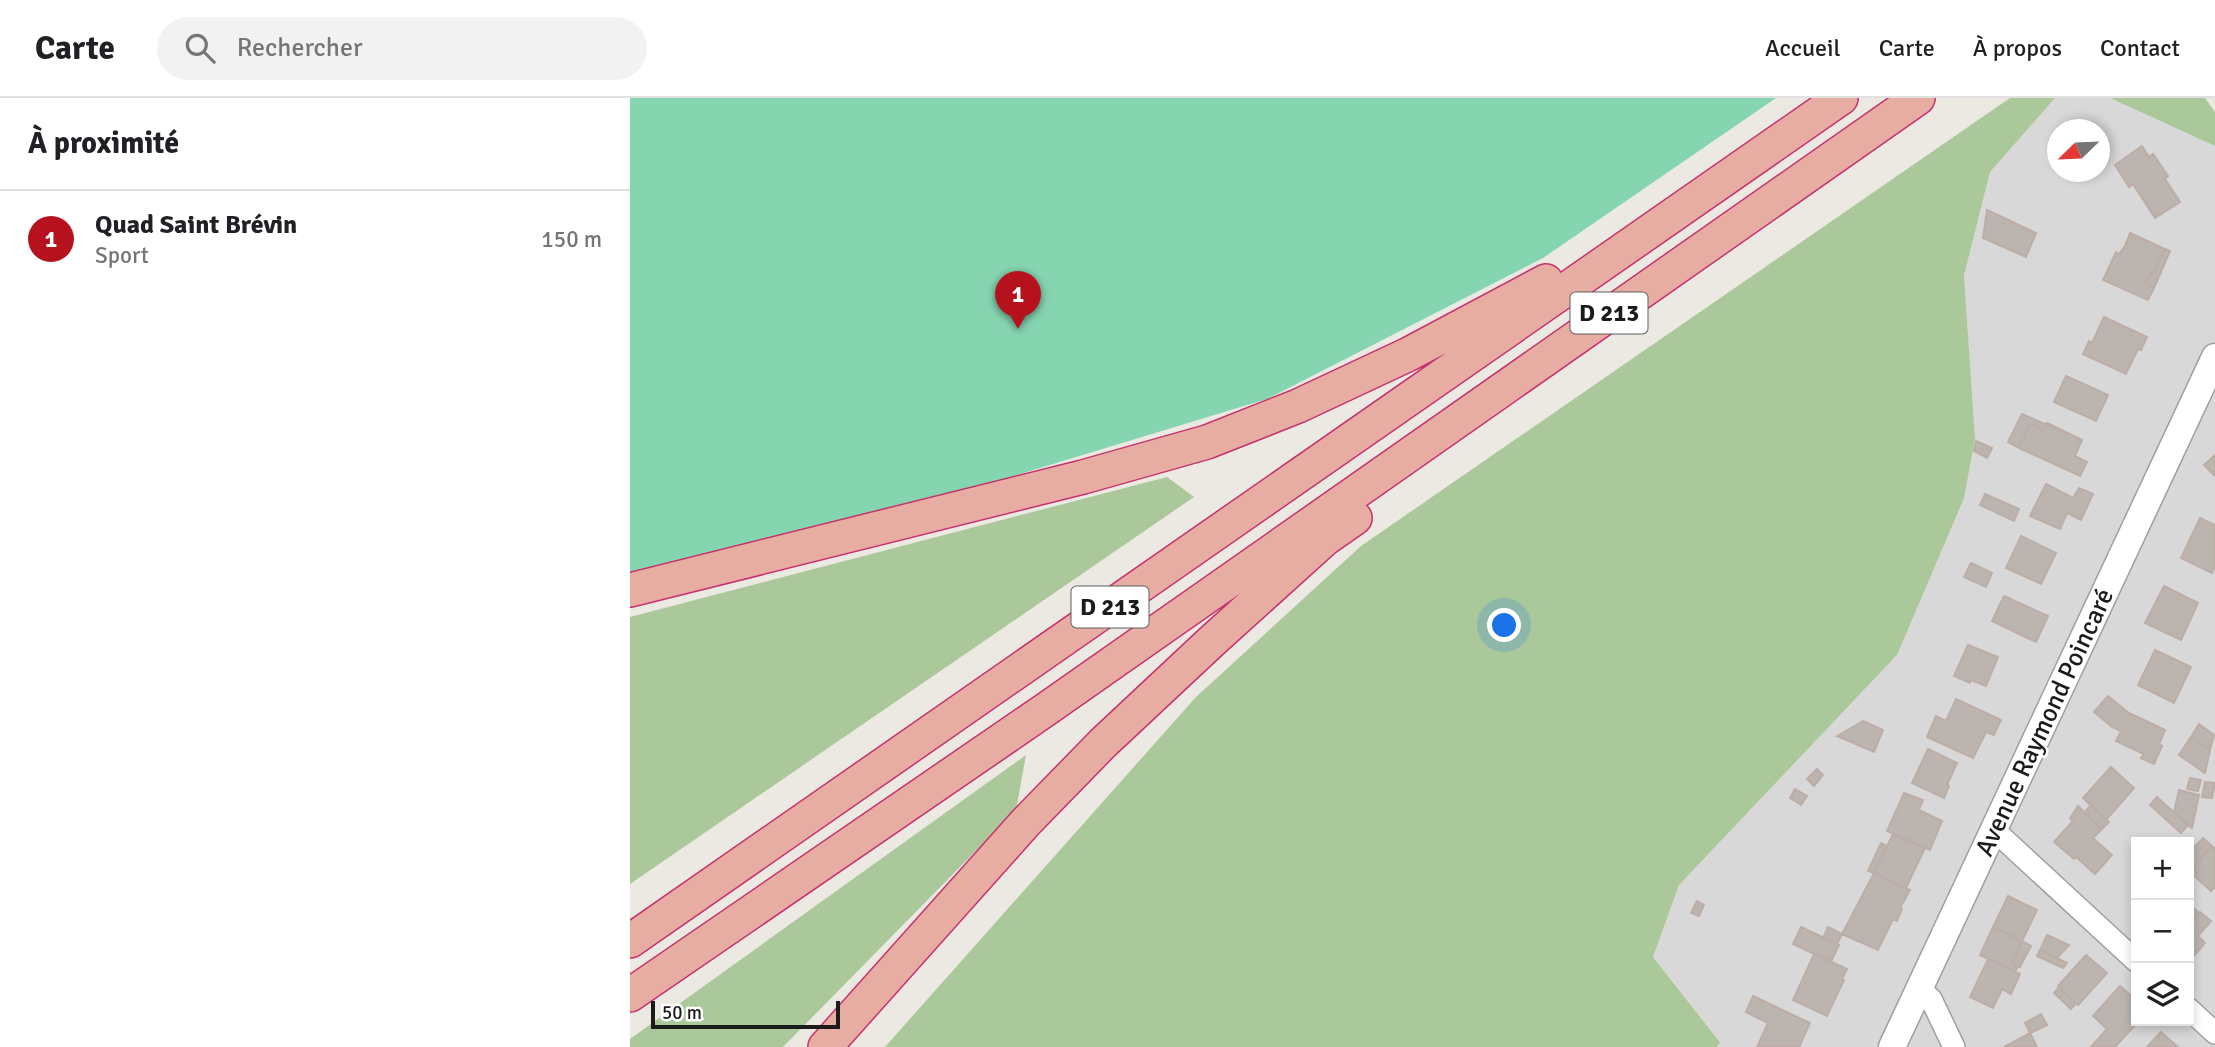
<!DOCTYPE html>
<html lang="fr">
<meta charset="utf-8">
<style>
body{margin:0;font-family:Signika,sans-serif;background:#f2f2f2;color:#202124}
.controls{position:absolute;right:21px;bottom:21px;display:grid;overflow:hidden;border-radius:0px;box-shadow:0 4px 10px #0003}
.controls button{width:63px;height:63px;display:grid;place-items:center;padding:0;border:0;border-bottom:2px solid #e0e0e0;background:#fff;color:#202124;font:35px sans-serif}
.compass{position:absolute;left:1417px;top:21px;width:63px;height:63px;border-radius:50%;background:#fff;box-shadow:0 4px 10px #0003;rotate:247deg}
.scale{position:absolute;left:21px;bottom:18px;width:189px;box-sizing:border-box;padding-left:7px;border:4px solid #1b1b1b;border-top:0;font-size:19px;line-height:24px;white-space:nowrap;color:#1b1b1b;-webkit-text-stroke:5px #fff;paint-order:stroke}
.you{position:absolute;left:875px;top:528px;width:24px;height:24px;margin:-18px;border:5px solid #fff;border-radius:50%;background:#1a73e8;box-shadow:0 0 0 10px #1a73e833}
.badge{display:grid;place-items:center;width:46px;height:46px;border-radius:50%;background:#b5121d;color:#fff;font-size:23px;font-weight:700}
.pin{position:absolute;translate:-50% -58px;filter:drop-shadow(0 2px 4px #0008)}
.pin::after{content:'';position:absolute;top:37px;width:24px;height:21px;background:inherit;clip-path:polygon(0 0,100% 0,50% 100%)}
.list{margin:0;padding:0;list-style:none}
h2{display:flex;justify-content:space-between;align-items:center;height:91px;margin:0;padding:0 28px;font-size:30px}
h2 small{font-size:23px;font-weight:400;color:#757577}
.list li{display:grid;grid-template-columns:46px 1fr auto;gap:21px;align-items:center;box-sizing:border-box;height:98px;padding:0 28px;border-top:2px solid #e0e0e0}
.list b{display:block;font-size:26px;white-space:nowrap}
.list p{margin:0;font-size:23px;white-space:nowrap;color:#757577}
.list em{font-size:23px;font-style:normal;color:#757577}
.icon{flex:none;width:38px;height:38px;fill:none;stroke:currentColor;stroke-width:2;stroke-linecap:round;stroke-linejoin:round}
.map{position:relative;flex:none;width:1585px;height:949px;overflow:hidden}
header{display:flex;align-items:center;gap:42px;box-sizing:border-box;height:98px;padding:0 35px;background:#fff;border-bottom:2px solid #e0e0e0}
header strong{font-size:33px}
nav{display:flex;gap:38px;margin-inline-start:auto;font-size:24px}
.search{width:490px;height:63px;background:#f2f2f2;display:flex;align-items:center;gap:18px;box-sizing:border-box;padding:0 24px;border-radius:38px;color:#757577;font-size:26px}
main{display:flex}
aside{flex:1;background:#fff}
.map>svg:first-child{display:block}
.residential{fill:#d9d8d9;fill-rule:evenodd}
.forest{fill:#abc89a}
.pitch{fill:#86d5b1}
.building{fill:#bcb4af;stroke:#bcaea6;stroke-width:2}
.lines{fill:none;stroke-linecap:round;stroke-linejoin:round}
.minor-casing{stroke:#9f9f9f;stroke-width:24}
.tertiary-casing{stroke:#9f9f9f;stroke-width:29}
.trunk-casing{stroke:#c5336f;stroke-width:36}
.minor{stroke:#fff;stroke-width:21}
.tertiary{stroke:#fff;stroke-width:26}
.trunk{stroke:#e8ada2;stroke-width:33}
.labels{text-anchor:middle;stroke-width:5;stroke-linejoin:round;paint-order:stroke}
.shield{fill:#fff;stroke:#5f5f5f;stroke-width:2}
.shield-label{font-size:24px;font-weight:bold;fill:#1b1b1b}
.street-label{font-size:26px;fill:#1b1b1b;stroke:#fff}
</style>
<header>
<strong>Carte</strong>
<div class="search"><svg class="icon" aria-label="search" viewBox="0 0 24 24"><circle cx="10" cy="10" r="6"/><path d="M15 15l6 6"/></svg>Rechercher</div>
<nav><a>Accueil</a><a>Carte</a><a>À propos</a><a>Contact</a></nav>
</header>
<main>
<aside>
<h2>À proximité<small></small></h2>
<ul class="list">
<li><span class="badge">1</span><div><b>Quad Saint Brévin</b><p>Sport</p></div><em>150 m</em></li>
</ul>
</aside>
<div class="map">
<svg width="1585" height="949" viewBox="0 0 1585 949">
<rect width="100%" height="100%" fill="#ece8e2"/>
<path class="residential" d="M1425,0H1480L1585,48V949H1087L1090,943L1023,859L1049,787L1267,557L1345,340L1334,176L1360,74ZM1428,32H1470V74H1428ZM1506,744H1559V923H1506Z"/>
<path class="forest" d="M1380,0H1425L1360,74L1334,177L1345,340L1334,400L1267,557L1049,787L1023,859L1090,944L1087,949H255L566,599L731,448Z
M1480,0H1575L1585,14V48Z
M537,379L564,399L0,786V519Z
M396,657L386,712L153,949H0V941Z"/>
<path class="pitch" d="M0,0H1146L913,160L637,301L55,478L0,488Z"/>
<path class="building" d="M1512,48L1519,59L1523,56L1538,78L1535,81L1550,104L1525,120L1503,86L1499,89L1485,67Z
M1357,112L1406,135L1396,159L1353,140Z
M1500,135L1535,151L1523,176L1521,175L1515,185L1524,190L1518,202L1473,182L1486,154L1489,156L1495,148Z
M1535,151L1540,153L1524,190L1515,185L1521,175L1523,176Z
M1474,219L1517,239L1511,252L1508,251L1496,276L1453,256L1459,243L1462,245Z
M1436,278L1478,297L1466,323L1424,304Z
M1392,316L1417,327L1414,332L1400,326L1389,350L1378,344Z
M1417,325L1452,342L1445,358L1457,364L1450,378L1389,350L1400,326L1414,332Z
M1346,343L1362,350L1357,360L1344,353Z
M1585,357V378L1574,367Z
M1416,386L1443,400L1449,390L1463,396L1451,422L1437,415L1430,431L1400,418Z
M1355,396L1389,411L1384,423L1350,407Z
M1570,420L1585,427V469L1582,475L1551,460Z
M1391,438L1426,455L1411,486L1376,470Z
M1341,465L1362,475L1356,489L1334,479Z
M1534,488L1568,505L1551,542L1515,525Z
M1374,498L1418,518L1406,544L1362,523Z
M1338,547L1368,559L1356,588L1341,582L1340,585L1324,578Z
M1525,552L1561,569L1544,605L1508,587Z
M1478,598L1499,615L1535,632L1529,646L1532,648L1524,666L1511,660L1514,656L1486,643L1491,633L1482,629L1464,614Z
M1326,601L1371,622L1364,637L1356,634L1343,660L1297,639L1306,618L1316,623Z
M1233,623L1253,632L1244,654L1207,638Z
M1569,626L1584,637L1580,652L1561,639Z
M1561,639L1580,652L1575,675L1549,657Z
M1298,651L1327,665L1317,687L1319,688L1314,700L1282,685Z
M1481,669L1504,690L1476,722L1453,700Z
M1187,671L1193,677L1184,688L1177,681Z
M1560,680L1571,682L1568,693L1557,691Z
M1575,684L1585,685L1582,700L1572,699Z
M1165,691L1177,698L1171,707L1160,700Z
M1549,692L1569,697L1562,730L1544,714Z
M1274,695L1293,702L1289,712L1312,723L1300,752L1257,733Z
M1527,699L1558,727L1551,735L1520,707Z
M1461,707L1479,724L1472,731L1454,715Z
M1448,708L1472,731L1463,740L1482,757L1465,776L1446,759L1444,761L1424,744L1443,723L1440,720Z
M1263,736L1295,750L1276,790L1244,775Z
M1573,740L1582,748L1564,768L1559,764V755Z
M1251,745L1257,748L1244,775L1238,773Z
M1582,748L1585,751V789L1581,793L1559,773Z
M1244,775L1280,792L1270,810L1272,811L1267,823L1263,821L1248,852L1212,836Z
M1378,798L1407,812L1392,843L1363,829Z
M1067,803L1074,807L1069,818L1061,815Z
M1559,806L1569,815L1562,823L1559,820Z
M1570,814L1581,823L1568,838L1575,845L1562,860L1559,857V820L1562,823Z
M1171,829L1209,847L1201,864L1163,846Z
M1198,829L1212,836L1207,846L1193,840Z
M1363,829L1392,843L1382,865L1388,868L1385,874L1350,857Z
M1417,837L1439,847L1427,860L1410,852Z
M1392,843L1401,848L1390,869L1382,865Z
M1410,852L1427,860L1437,865L1433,870L1407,858Z
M1184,856L1217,871L1212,881L1214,882L1197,918L1163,902Z
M1456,857L1477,875L1448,907L1428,888Z
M1358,861L1390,876L1381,896L1372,891L1363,910L1340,899Z
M1490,888L1506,902V923H1509L1485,949H1461L1477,931L1463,918Z
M1429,889L1446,905L1441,911L1424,895Z
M1123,898L1180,925L1169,949H1127L1138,925L1116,914Z
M1411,916L1417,927L1400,935L1395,925Z
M1531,934L1548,949H1517Z
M1400,935L1407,949H1374Z"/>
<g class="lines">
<defs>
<path id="minor" d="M1364,732L1506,863
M1290,891L1301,901L1324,949
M1559,911L1585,935"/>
<path id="tertiary" d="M1262,949L1585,259"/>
<path id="trunk" d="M0,492L453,379L577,344L668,308L779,256L916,183
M0,843L1211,0
M0,897L415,612L1288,0
M195,949L396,724L473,645L582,543L695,441L725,420"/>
</defs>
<use href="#minor" class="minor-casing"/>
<use href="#tertiary" class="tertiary-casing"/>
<use href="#trunk" class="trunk-casing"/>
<use href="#minor" class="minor"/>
<use href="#tertiary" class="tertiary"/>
<use href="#trunk" class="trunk"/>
</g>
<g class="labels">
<g class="shield">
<rect x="940.5" y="194.5" width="77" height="41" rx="5"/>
<rect x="441.5" y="488.5" width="77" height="41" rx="5"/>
</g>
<g class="shield-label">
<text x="979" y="223">D 213</text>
<text x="480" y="517">D 213</text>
</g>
<g class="street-label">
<text transform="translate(1414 624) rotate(-65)" y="9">Avenue Raymond Poincaré</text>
</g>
</g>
</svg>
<div class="controls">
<button>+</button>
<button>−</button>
<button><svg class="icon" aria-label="layers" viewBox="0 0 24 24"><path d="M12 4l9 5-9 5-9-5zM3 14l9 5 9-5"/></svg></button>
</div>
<svg class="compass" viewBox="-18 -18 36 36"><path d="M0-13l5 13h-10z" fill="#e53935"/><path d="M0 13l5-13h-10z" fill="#757577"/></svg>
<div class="scale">50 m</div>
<div class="you"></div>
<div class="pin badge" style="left:388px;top:231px">1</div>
</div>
</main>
